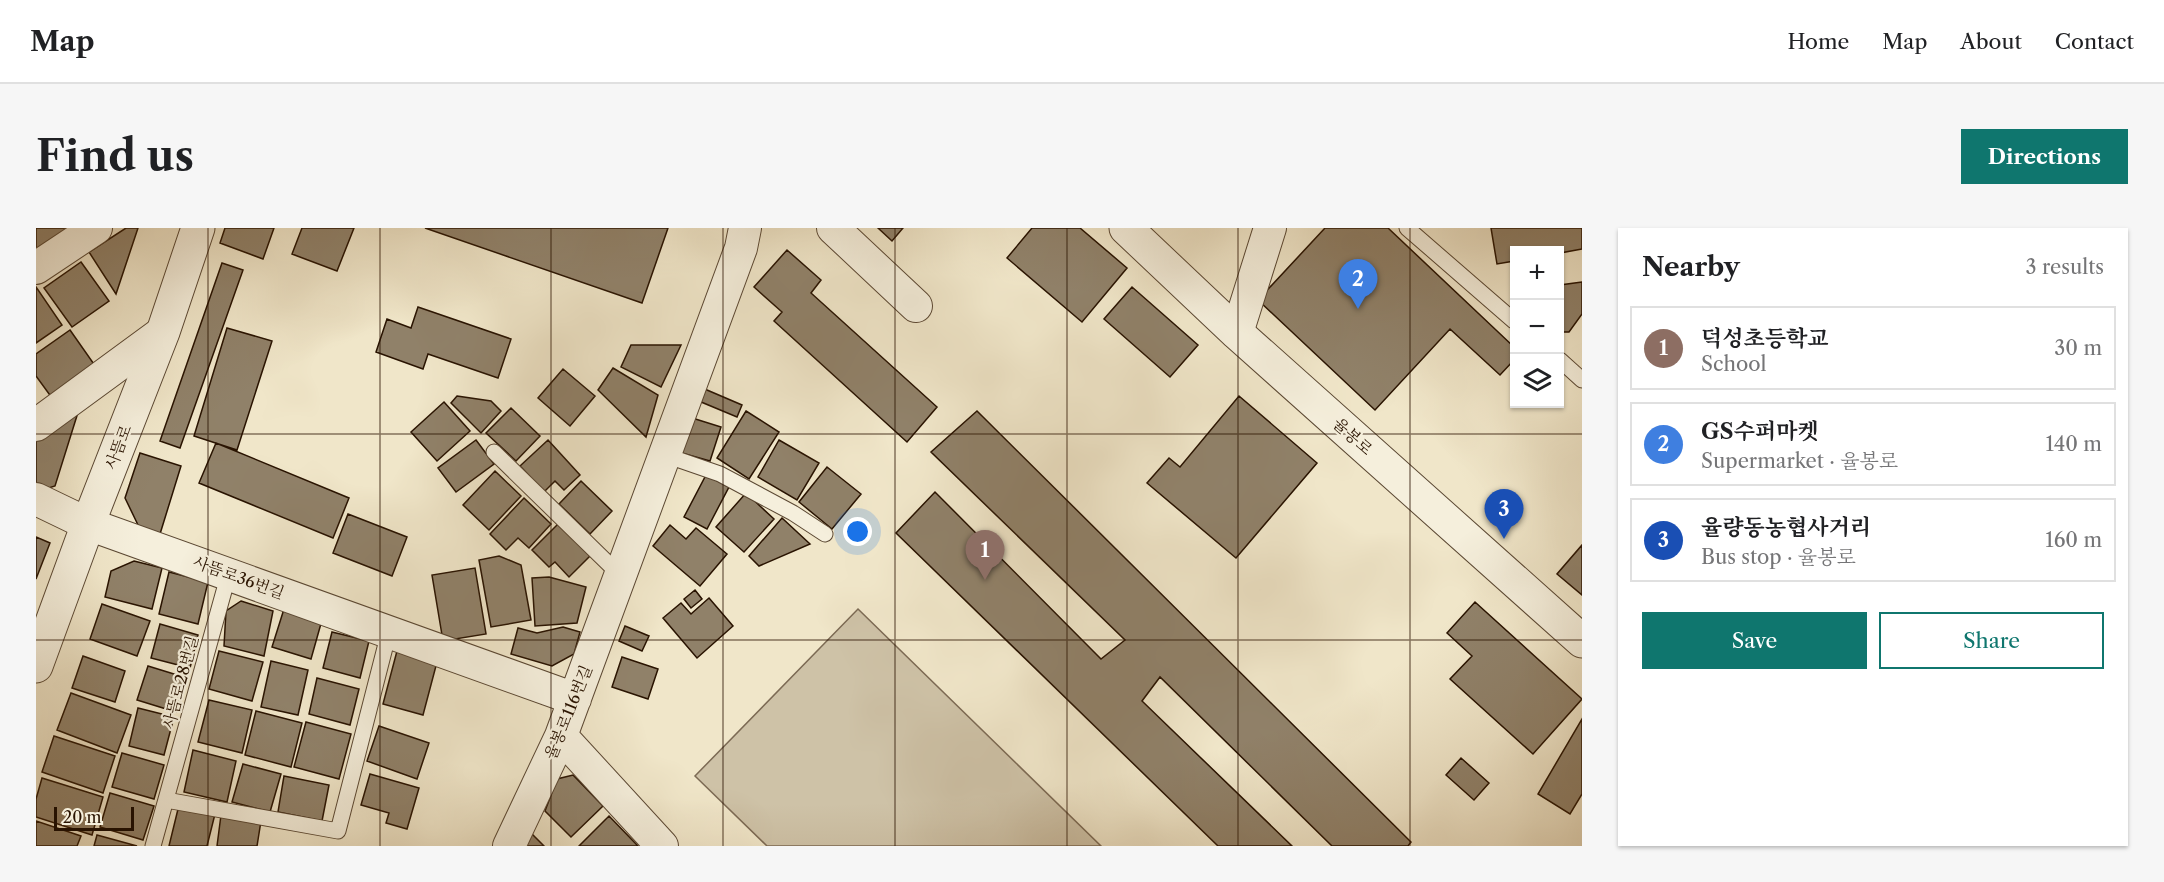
<!DOCTYPE html>
<meta charset="utf-8">
<style>
body{margin:0;font-family:"Libre Caslon Text","Noto Serif KR",serif;background:#f6f6f6;color:#202124}
.controls{position:absolute;right:18px;top:18px;display:grid;overflow:hidden;border-radius:0px;box-shadow:0 2px 4px #0004}
.controls button{width:54px;height:54px;display:grid;place-items:center;padding:0;border:0;border-bottom:2px solid #e0e0e0;background:#fff;color:#202124;font:30px sans-serif}
.scale{position:absolute;left:18px;bottom:15px;width:80px;box-sizing:border-box;padding-left:6px;border:3px solid #291301;border-top:0;font-size:16px;line-height:21px;white-space:nowrap;color:#291301;-webkit-text-stroke:4px #f5efdc;paint-order:stroke}
.you{position:absolute;left:822px;top:304px;width:21px;height:21px;margin:-15px;border:4px solid #fff;border-radius:50%;background:#1a73e8;box-shadow:0 0 0 9px #1a73e833}
.badge{display:grid;place-items:center;width:39px;height:39px;border-radius:50%;background:#0f766e;color:#fff;font-size:20px;font-weight:700}
.pin{position:absolute;translate:-50% -50px;filter:drop-shadow(0 2px 3px #0008)}
.pin::after{content:'';position:absolute;top:32px;width:21px;height:18px;background:inherit;clip-path:polygon(0 0,100% 0,50% 100%)}
.list{margin:0;padding:0;list-style:none}
h2{display:flex;justify-content:space-between;align-items:center;height:78px;margin:0;padding:0 24px;font-size:26px}
h2 small{font-size:20px;font-weight:400;color:#757577}
.list li{display:grid;grid-template-columns:39px 1fr auto;gap:18px;align-items:center;box-sizing:border-box;height:84px;margin:0 12px 12px;padding:0 12px;border:2px solid #e0e0e0;border-radius:0px}
.list b{display:block;font-size:22px;white-space:nowrap}
.list p{margin:0;font-size:20px;white-space:nowrap;color:#757577}
.list em{font-size:20px;font-style:normal;color:#757577}
.actions{display:flex;gap:12px;padding:18px 24px}
.actions a{flex:1;padding:14px 0;border:2px solid #0f766e;border-radius:0px;text-align:center;font-size:21px;color:#0f766e}
.actions .main{background:#0f766e;color:#fff}
.icon{flex:none;width:33px;height:33px;fill:none;stroke:currentColor;stroke-width:2;stroke-linecap:round;stroke-linejoin:round}
.map{position:relative;flex:none;width:1546px;height:618px;overflow:hidden;border-radius:0px}
header{display:flex;align-items:center;gap:36px;box-sizing:border-box;height:84px;padding:0 30px;background:#fff;border-bottom:2px solid #e0e0e0}
header strong{font-size:28px}
nav{display:flex;gap:33px;margin-inline-start:auto;font-size:21px}
.intro{display:flex;align-items:center;justify-content:space-between;box-sizing:border-box;height:144px;padding:0 36px}
h1{margin:0;font-size:42px}
.button{padding:15px 27px;border-radius:0px;background:#0f766e;color:#fff;font-size:21px;font-weight:700}
main{display:flex;gap:36px;padding:0 36px}
aside{flex:1;background:#fff;border-radius:0px;box-shadow:0 2px 4px #0004}
.map>svg:first-child{display:block}
.grass{fill:#cec2a7;stroke:#7c6a54;stroke-width:1.5}
.building{fill:#908169;stroke:#291301;stroke-width:1.5}
.lines{fill:none;stroke-linecap:round;stroke-linejoin:round}
.service-casing{stroke:#5b4833;stroke-width:17}
.minor-casing{stroke:#5b4833;stroke-width:34}
.tertiary-casing{stroke:#5b4833;stroke-width:35}
.service{stroke:#f5efdc;stroke-width:15}
.minor{stroke:#f5efdc;stroke-width:32}
.tertiary{stroke:#f5efdc;stroke-width:33}
.grid{fill:none;stroke:#291301;stroke-width:1.5;stroke-opacity:0.55}
.labels{text-anchor:middle;stroke-width:4.5;stroke-linejoin:round;paint-order:stroke}
.street-label{font-size:16px;fill:#291301;stroke:#f5efdc}
</style>
<header>
<strong>Map</strong>
<nav><a>Home</a><a>Map</a><a>About</a><a>Contact</a></nav>
</header>
<div class="intro"><h1>Find us</h1><a class="button">Directions</a></div>
<main>
<div class="map">
<svg width="1546" height="618" viewBox="0 0 1546 618">
<rect width="100%" height="100%" fill="#f0e6c9"/>
<filter id="stains"><feTurbulence type="fractalNoise" baseFrequency=".00333" numOctaves="4"/><feColorMatrix values="0 0 0 0 .2 0 0 0 0 .09 0 0 0 0 .02 0 0 0 .5 -.17"/></filter>
<radialGradient id="worn" r=".72"><stop offset=".6" stop-color="#630" stop-opacity="0"/><stop offset="1" stop-color="#630" stop-opacity=".3"/></radialGradient>
<path class="grass" d="M822,381L1065,618H731L659,548Z"/>
<path class="building" d="M0,0H32L0,25Z
M90,0H102L80,66L53,24Z
M189,0H238L227,31L184,15Z
M266,0H318L301,43L256,26Z
M389,0H632L606,75Z
M842,0H867L856,13Z
M996,0H1044L1091,40L1046,94L971,30Z
M1289,0H1352L1478,119V132L1464,147L1414,101L1339,182L1222,72Z
M1455,0H1546V21L1524,25V22H1478V33L1461,36Z
M751,22L785,52L775,65L901,179L871,214L738,93L746,84L718,59Z
M45,34L73,73L36,99L8,60Z
M186,35L207,42L144,220L124,213Z
M1546,54V86L1533,104H1524V57Z
M0,59L26,97L0,115Z
M1096,59L1162,117L1134,149L1068,91Z
M382,79L475,111L462,150L392,126L387,141L340,124L351,91L375,100Z
M191,100L236,113L201,222L158,208Z
M34,102L60,139L16,170L0,148V126Z
M595,117H645L625,159L585,139Z
M577,140L622,167L610,209L562,162Z
M527,141L559,168L534,198L502,170Z
M664,159L706,177L701,189L658,171Z
M421,168L455,173L465,183L445,205L415,175Z
M1203,168L1281,235L1200,330L1111,255L1133,230L1144,239Z
M408,174L434,203L401,233L375,204Z
M44,178L19,258L0,264V211Z
M475,180L504,208L480,233L450,205Z
M710,183L743,204L713,251L681,230Z
M941,183L1375,614L1372,618H1296L1124,449L1106,473L1256,618H1182L860,305L899,264L1065,431L1089,412L895,224Z
M653,189L685,199L674,233L642,224Z
M440,212L458,236L420,264L402,240Z
M512,212L544,247L528,262L519,253L508,264L484,238Z
M743,212L783,235L761,272L722,249Z
M180,215L313,270L297,310L163,255Z
M104,225L145,238L124,306L103,299L89,270Z
M791,239L825,266L796,301L763,274Z
M459,243L485,268L453,302L427,277Z
M670,247L693,259L671,301L648,289Z
M545,253L576,283L554,306L523,276Z
M710,265L738,291L708,324L680,299Z
M488,270L515,296L493,320L482,310L470,322L454,306Z
M312,286L371,309L356,348L297,325Z
M746,290L774,316L723,338L713,328Z
M522,296L554,328L533,349L519,334L513,339L496,322Z
M634,297L650,311L660,300L691,326L664,358L617,318Z
M0,309L14,315L0,351Z
M1546,317V367L1521,346Z
M463,328L485,337L495,392L455,399L443,332Z
M98,333L126,340L116,381L69,369L75,343Z
M439,340L450,406L407,413L396,347Z
M133,344L172,354L162,396L123,386Z
M513,349L550,359L541,395L499,398L496,350Z
M659,362L666,371L655,380L648,371Z
M673,370L697,398L661,430L627,390L645,375L655,386Z
M205,373L237,383L228,428L188,418L190,383Z
M1439,374L1546,471L1497,526L1414,451L1436,428L1411,405Z
M66,376L114,393L101,428L54,411Z
M248,381L286,392L275,431L236,419Z
M124,396L162,407L154,440L115,430Z
M589,398L613,408L606,423L583,413Z
M527,399L544,404L538,426L516,438L475,426L482,400L501,405Z
M296,404L333,413L324,450L287,440Z
M183,423L227,434L216,473L173,461Z
M361,423L401,434L387,487L347,476Z
M47,428L89,443L79,474L36,460Z
M586,429L622,441L612,471L576,459Z
M235,433L272,442L262,487L225,479Z
M112,438L151,450L140,484L101,472Z
M281,450L323,461L314,497L273,486Z
M35,465L95,487L81,525L21,502Z
M173,472L216,482L206,525L162,514Z
M102,480L138,489L128,527L93,518Z
M220,483L266,495L255,539L209,527Z
M1546,491V566L1534,586L1502,566Z
M270,494L315,506L303,551L258,539Z
M343,498L393,515L381,551L331,533Z
M18,508L79,528L67,565L6,544Z
M157,522L200,533L191,574L148,564Z
M86,525L128,537L118,571L76,559Z
M1425,530L1453,555L1438,572L1410,547Z
M207,536L245,546L234,584L196,574Z
M334,546L383,560L371,601L350,595L353,585L325,577Z
M537,547L567,578L535,609L509,583L521,551Z
M248,548L293,557L286,593L242,584Z
M6,550L67,569L56,607L0,589V571Z
M74,565L118,578L107,612L64,599Z
M143,577L179,586L171,618H133Z
M185,587L225,593L221,618H181Z
M573,588L602,618H543Z
M0,593L45,608L41,618H0Z
M492,602L508,618H488Z
M61,607L101,618H58Z"/>
<g class="lines">
<defs>
<path id="service" d="M1371,0L1478,93
M1524,132L1546,152
M458,224L585,348
M629,227L684,246L757,285L789,306
M130,572L302,603L353,404
M117,618L193,345"/>
<path id="minor" d="M797,0L880,78
M0,40L60,0
M1201,105L1234,0
M0,197L127,104
M0,271L52,296L539,471
M525,508L626,618
M473,618L525,508L705,20L709,0"/>
<path id="tertiary" d="M1090,0L1201,105L1546,413
M0,438L52,296L127,104L162,0"/>
</defs>
<use href="#service" class="service-casing"/>
<use href="#minor" class="minor-casing"/>
<use href="#tertiary" class="tertiary-casing"/>
<use href="#service" class="service"/>
<use href="#minor" class="minor"/>
<use href="#tertiary" class="tertiary"/>
</g>
<path class="grid" d="M172,0V618M344,0V618M515,0V618M687,0V618M859,0V618M1031,0V618M1202,0V618M1374,0V618M0,206H1546M0,412H1546"/>
<g class="labels">
<g class="street-label">
<text transform="translate(1317 208) rotate(42)" y="6">율봉로</text>
<text transform="translate(82 219) rotate(-69)" y="6">사뜸로</text>
<text transform="translate(203 349) rotate(20)" y="6">사뜸로36번길</text>
<text transform="translate(144 454) rotate(-75)" y="6">사뜸로28번길</text>
<text transform="translate(532 484) rotate(-68)" y="6">율봉로116번길</text>
</g>
</g>
<rect width="100%" height="100%" filter="url(#stains)"/>
<rect width="100%" height="100%" fill="url(#worn)"/>
</svg>
<div class="controls">
<button>+</button>
<button>−</button>
<button><svg class="icon" aria-label="layers" viewBox="0 0 24 24"><path d="M12 4l9 5-9 5-9-5zM3 14l9 5 9-5"/></svg></button>
</div>
<div class="scale">20 m</div>
<div class="you"></div>
<div class="pin badge" style="left:949px;top:352px;background:#8d6e63">1</div>
<div class="pin badge" style="left:1322px;top:81px;background:#3f7fe0">2</div>
<div class="pin badge" style="left:1468px;top:311px;background:#1a4fb4">3</div>
</div>
<aside>
<h2>Nearby<small>3 results</small></h2>
<ul class="list">
<li><span class="badge" style="background:#8d6e63">1</span><div><b>덕성초등학교</b><p>School</p></div><em>30 m</em></li>
<li><span class="badge" style="background:#3f7fe0">2</span><div><b>GS수퍼마켓</b><p>Supermarket · 율봉로</p></div><em>140 m</em></li>
<li><span class="badge" style="background:#1a4fb4">3</span><div><b>율량동농협사거리</b><p>Bus stop · 율봉로</p></div><em>160 m</em></li>
</ul>
<div class="actions"><a class="main">Save</a><a>Share</a></div>
</aside>
</main>
